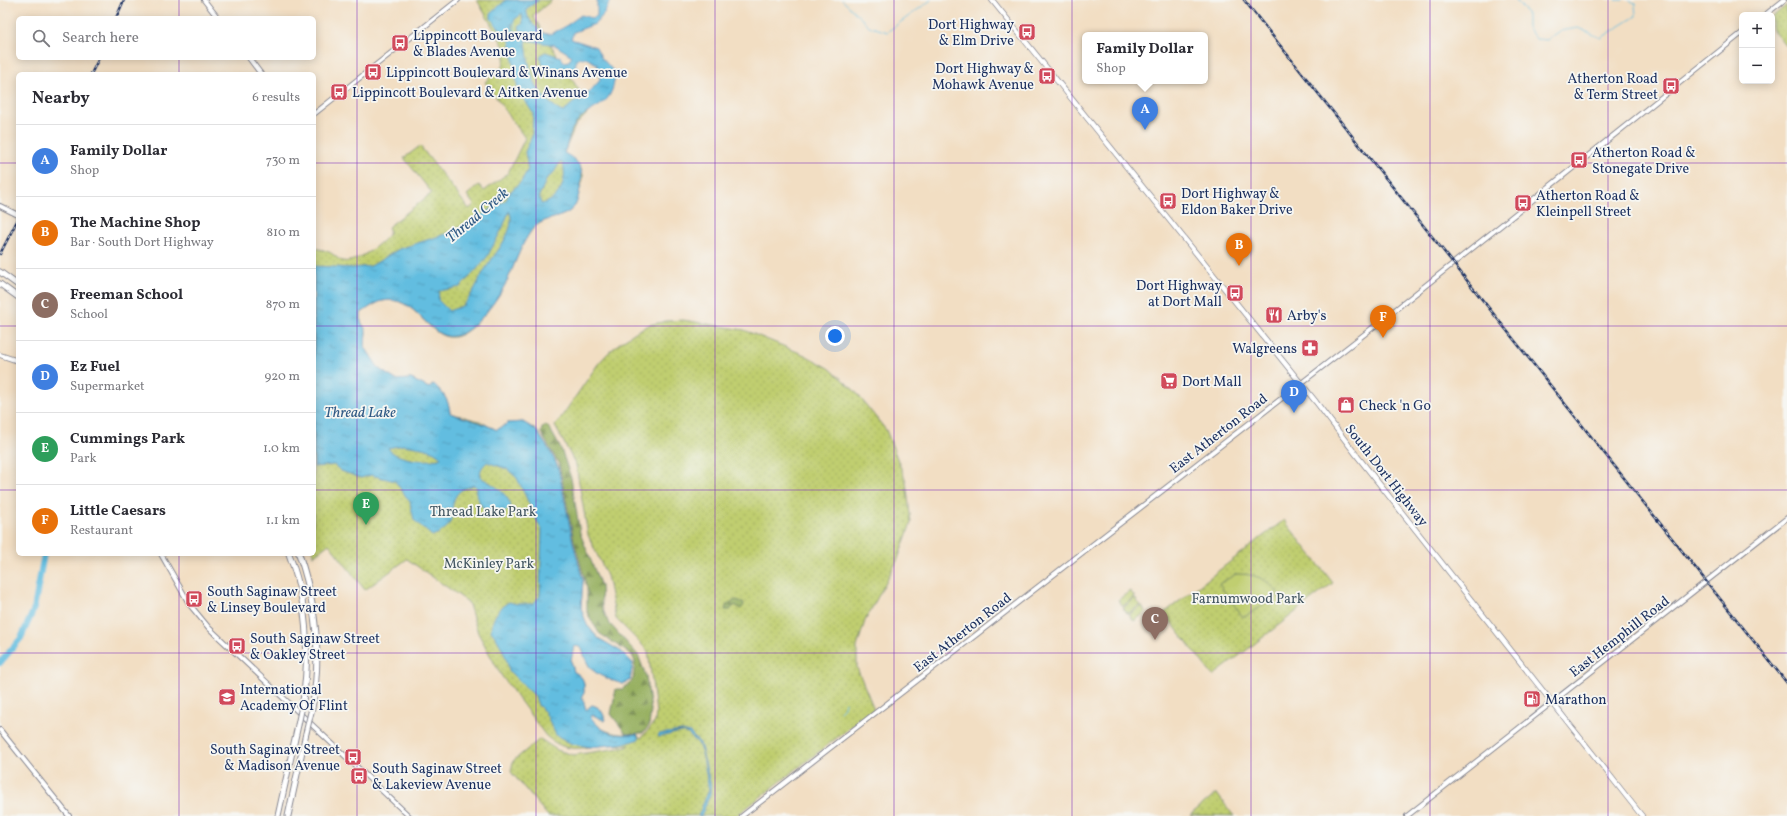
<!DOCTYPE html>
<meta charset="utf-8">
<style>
body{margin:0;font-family:Vollkorn,serif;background:#f7f7f7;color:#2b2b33}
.controls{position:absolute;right:12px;top:12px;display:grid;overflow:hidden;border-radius:6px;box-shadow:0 2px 10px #0003}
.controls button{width:36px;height:36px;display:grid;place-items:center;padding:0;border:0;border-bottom:1px solid #e1e1e2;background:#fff;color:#2b2b33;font:20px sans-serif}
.you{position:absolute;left:835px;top:336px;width:14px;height:14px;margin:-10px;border:3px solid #fff;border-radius:50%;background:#1a73e8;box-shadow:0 0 0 6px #1a73e833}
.badge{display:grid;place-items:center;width:26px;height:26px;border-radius:50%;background:#d93025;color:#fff;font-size:13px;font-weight:700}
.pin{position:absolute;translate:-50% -33px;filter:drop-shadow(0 1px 2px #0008)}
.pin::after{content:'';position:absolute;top:21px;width:14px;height:12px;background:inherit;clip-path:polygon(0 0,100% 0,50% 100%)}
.popup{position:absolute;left:1082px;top:32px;width:126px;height:52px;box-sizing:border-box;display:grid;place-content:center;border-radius:6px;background:#fff;filter:drop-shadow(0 1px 3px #0005);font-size:13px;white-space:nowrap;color:#7c7c81}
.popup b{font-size:15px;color:#2b2b33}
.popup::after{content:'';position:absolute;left:50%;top:100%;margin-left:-8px;border:8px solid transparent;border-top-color:#fff}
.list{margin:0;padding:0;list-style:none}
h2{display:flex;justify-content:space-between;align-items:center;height:52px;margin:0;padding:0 16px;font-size:17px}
h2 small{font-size:13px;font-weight:400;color:#7c7c81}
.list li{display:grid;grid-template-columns:26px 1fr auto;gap:12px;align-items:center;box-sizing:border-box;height:72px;padding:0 16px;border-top:1px solid #e1e1e2}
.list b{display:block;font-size:15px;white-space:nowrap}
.list p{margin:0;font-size:13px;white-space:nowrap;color:#7c7c81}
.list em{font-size:13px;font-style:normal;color:#7c7c81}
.icon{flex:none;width:22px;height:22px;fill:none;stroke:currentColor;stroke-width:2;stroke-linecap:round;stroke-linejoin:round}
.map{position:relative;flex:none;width:1787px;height:816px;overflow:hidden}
.search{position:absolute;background:#fff;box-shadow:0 2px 10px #0003;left:16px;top:16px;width:300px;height:44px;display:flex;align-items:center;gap:10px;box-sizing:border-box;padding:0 14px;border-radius:6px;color:#7c7c81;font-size:15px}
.panel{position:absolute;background:#fff;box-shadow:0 2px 10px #0003;left:16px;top:72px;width:300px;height:484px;border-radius:6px}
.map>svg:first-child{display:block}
.green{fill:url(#green-dots);stroke:#6e7e67}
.forest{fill:url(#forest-firs);stroke:#5a7060}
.pitch{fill:#c0ce70;stroke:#6e7e67}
.water{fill:url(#water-ripples);stroke:#3e769f;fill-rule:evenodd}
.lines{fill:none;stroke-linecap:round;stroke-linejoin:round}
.stream{stroke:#62bde0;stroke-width:1}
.river{stroke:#62bde0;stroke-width:6}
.secondary-casing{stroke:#868690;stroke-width:6}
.primary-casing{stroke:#868690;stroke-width:6}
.highway-casing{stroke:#868690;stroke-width:7}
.secondary{stroke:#fff;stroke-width:4}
.primary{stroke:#fff;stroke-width:4.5}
.highway{stroke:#fff;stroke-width:5}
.rail-casing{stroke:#1b2f5e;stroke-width:2.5}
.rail{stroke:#f6f6f2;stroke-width:1;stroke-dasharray:3;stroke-linecap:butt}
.highway-bridge-casing{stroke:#868690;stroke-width:7;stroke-linecap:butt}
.highway-bridge{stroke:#fff;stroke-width:5}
.grid{fill:none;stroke:#7b2cbf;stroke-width:1;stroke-opacity:0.55}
.labels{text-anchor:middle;stroke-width:3.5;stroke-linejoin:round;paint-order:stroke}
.poi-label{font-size:14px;fill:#1b2f5e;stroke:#f6f6f2;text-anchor:start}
.street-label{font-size:14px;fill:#1b2f5e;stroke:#f6f6f2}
.park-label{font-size:14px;fill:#445762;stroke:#f6f6f2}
.water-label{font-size:15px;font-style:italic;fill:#305a85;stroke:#f6f6f2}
</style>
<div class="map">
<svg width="1787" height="816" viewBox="0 0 1787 816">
<defs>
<pattern id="green-dots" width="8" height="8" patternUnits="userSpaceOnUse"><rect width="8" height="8" fill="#c0ce70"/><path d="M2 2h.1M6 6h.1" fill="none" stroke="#a4b163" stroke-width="1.8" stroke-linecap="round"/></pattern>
<pattern id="forest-firs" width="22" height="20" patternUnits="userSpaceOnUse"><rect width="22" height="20" fill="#98b162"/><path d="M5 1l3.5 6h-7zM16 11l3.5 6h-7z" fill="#7b9054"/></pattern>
<pattern id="water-ripples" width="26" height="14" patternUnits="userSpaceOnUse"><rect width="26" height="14" fill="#62bde0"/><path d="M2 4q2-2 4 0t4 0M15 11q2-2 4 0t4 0" fill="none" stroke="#509ab9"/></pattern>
</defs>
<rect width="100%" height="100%" fill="#f6f6f2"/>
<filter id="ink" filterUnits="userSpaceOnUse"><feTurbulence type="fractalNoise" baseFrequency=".025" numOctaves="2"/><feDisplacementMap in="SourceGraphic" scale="8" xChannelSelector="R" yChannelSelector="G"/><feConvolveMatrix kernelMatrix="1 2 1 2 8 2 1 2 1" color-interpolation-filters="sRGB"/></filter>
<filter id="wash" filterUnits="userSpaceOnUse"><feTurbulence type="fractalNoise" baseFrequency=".012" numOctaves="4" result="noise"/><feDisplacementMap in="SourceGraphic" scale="16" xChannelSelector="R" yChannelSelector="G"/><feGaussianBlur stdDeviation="0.9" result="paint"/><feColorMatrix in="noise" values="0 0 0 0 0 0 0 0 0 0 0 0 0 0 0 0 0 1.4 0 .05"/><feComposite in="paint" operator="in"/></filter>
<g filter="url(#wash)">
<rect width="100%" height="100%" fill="#f2dec3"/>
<path class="green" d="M477,0H552L533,16L591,110L575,126L564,153C572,157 582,166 583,175C584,180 580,188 579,193C578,197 577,204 574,207C561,222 541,214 529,234C519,249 514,267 506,283C497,300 474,333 454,337C428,341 416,293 382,301C375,303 367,309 361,313V322L366,330L365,347L379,369L396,380L411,379L429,388L434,384C443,393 449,400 450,413L479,421L497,430L508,423L523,422L536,430L550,451L558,467L573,542L583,580L581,608L587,625L598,638L622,652L633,663L630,680L623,684C611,680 592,675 587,662C584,657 584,652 581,647L574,646C568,654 572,664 574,672C585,677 584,683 584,693L582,696L586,710L592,705C600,707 604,713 605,721L593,715L590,716C600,734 619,735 637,734L641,738L655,722L656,712L648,651L616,619L607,576L588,535L576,465L555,426L598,364L608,353L622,341L637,331L649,325L666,321L683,320L744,330L805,355L829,368L854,390L886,430L906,481L911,523L898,559L865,621L857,647V668L874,709L736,816H548L511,772L513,761L540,739L557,750L573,755L627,747L630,745C621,746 613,744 605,745C580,748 567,754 546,736L501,675L478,633L468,602L407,559L365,590L329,544L313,556L314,248C319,249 325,250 329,252C334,254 338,260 343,261C355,265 384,242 390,232L388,227L432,193L404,158L420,146L469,209L474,205L467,195L479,185L484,191L508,173L525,138L485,82L503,67L506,50Z
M1787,5V47L1772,29V17Z
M1284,520L1333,583L1213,676L1164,613Z
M1215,794H1217L1234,816L1190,815Z"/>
<path class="forest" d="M546,425L550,429L561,449L571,478L580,533L601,586L602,607L608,622L638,655L646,676L651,710L649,726L643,733L626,734L611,714L616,689H622L629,684L633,679L635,662L632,655L599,633L587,613V588L574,540L559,464L541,433L542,428Z
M736,600L743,602L744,605L741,609L735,605L730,610H725L727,604Z"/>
<path class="pitch" d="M1236,574C1255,574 1268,578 1279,595L1246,616H1242L1219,584Z
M1130,591L1135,597L1123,606L1118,600Z
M1135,598L1140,605L1128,614L1123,608Z
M1141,606L1146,612L1134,621L1129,615Z"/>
<path class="water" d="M506,0H539L526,9L528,17L533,24L542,33L550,34L563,28L581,15L592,18L597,16V0H611L603,15L595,24L574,32L571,39L596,47L601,57L615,73C613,114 587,102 572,129C569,136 567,145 564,153C584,163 584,173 579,193C578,197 577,204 574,207C561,222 541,214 529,234C519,249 514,267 506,283C497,300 474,333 454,336C428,341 417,293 382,301C375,303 367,309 361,313V322L366,330L365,347L379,369L396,380L411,379L429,388L434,384C443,393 449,400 450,413C466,419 481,422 497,430L508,423L523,422L536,430L550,451L558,467L573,542L583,580L581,608L587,625L598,638L622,652L633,663L630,680L623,684C611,680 592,675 587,662C584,657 584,652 581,647L574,646L571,661L574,672C585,677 584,683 584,693L582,696L586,710L592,705C600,707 604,713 605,721L593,715L590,716C603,735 616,736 637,734L639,739L627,743L591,747L572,744L556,735L545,712L538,705L535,696L509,671C508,659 499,640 491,631C492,619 498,608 509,602L516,604H533L540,596L542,531L517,478L507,469L487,462C482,467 479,470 481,478C492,483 509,494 511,507L496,518H492C484,510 475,499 477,488L474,485C469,487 462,489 459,492C444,507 464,524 432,536L414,520L410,502L395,481L371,475L361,478L341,471L334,465L314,467V266L353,268L371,266L399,249L455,231L506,200L510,192L521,182L528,169L525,152L532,136L533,113L518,90L510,41L491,19V13ZM522,14L523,24L519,26L521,34L515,33L512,26L514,20ZM526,40L555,45L572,56L569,61L564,62L561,57L545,52L540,56L543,65L562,78L569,76L579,70L575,65L578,58H586L597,64L600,80C590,94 574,99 564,112C560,112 557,109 554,106C532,90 528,65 526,40ZM560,162L563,164C568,180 559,201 541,204L539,196L547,178L553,174ZM509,211C519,228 492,257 484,271C477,283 473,295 463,305C459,308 453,309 449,311L438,300L439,291L460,287L476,270L487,257L503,227ZM403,445C414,447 436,448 441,458C430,463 395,460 388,448Z
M682,731L690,733L700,743L711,786L710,795L701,816H698L709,790L703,757L698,743L688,734L681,732L659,737L658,736L659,734Z"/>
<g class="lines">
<path class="stream" d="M842,0L869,26L887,32L931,0
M1516,0L1527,13V27L1536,39L1547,40L1560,31L1578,28L1601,38L1636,16L1635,4L1630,0
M1616,0H1623
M514,21L516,34
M840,711L844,707L845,702"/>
<path class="river" d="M0,663L21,638L34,609L44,554"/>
</g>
</g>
<g filter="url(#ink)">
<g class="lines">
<defs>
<path id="secondary" d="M204,0L218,18
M1765,15L1784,0
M249,58L261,74
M314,114L458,0
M0,206L18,215
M0,355L18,361
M161,554L190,605L209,628L409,816
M0,730L69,816
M742,816L1366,333L1742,33
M1407,816L1787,518"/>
<path id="primary" d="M992,0L1316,402L1358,457L1642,816"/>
<path id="highway" d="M0,272L18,285
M0,284L18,297
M289,554C307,601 310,652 303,701
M299,554C316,604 322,656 312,708
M278,816L298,725
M288,816L306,733"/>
</defs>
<use href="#secondary" class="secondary-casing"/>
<use href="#primary" class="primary-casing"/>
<use href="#highway" class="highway-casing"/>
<use href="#secondary" class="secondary"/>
<use href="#primary" class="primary"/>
<use href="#highway" class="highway"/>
<defs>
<path id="rail" d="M1244,0L1787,683
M116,18L124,0
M91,74L99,58
M0,254L18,219"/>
</defs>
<use href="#rail" class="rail-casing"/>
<use href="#rail" class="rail"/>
<defs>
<path id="highway-bridge" d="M298,725L303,701
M306,733L312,708"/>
</defs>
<use href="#highway-bridge" class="highway-bridge-casing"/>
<use href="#highway-bridge" class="highway-bridge"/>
</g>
</g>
<path class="grid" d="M179,0V18M357,0V816M536,0V816M715,0V816M894,0V816M1072,0V816M1251,0V816M1430,0V816M1608,0V816M179,58V74M0,163H18M314,163H1787M0,326H18M314,326H1787M0,490H18M314,490H1787M179,554V816M0,653H1787"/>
<defs>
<symbol id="bus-square" viewBox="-11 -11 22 22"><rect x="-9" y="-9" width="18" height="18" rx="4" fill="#d1495b" stroke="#f6f6f2"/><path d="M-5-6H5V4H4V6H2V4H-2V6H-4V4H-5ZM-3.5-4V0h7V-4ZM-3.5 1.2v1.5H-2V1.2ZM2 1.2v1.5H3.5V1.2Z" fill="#fff"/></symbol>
<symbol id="restaurant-square" viewBox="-11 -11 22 22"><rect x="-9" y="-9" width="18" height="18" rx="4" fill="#d1495b" stroke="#f6f6f2"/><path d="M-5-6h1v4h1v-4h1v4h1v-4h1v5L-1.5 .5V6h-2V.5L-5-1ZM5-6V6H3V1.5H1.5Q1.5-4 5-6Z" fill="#fff"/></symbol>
<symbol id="pharmacy-square" viewBox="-11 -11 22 22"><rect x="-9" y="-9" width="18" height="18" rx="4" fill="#d1495b" stroke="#f6f6f2"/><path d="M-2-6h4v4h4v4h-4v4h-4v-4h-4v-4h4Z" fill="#fff"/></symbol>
<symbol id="supermarket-square" viewBox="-11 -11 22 22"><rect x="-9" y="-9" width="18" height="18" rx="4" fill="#d1495b" stroke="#f6f6f2"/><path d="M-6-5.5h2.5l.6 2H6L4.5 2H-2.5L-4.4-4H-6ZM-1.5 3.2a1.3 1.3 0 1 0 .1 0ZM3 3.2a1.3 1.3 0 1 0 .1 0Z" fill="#fff"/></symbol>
<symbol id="shop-square" viewBox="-11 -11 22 22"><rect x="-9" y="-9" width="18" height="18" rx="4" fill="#d1495b" stroke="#f6f6f2"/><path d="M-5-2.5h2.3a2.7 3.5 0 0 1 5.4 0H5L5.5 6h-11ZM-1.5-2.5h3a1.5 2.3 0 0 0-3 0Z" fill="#fff"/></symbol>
<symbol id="school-square" viewBox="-11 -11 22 22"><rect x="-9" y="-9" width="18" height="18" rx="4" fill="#d1495b" stroke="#f6f6f2"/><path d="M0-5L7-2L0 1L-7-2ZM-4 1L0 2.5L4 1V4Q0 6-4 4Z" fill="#fff"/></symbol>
<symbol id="fuel-square" viewBox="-11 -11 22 22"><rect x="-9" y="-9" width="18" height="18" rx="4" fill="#d1495b" stroke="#f6f6f2"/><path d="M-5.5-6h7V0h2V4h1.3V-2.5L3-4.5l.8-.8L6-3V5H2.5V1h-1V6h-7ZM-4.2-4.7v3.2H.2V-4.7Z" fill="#fff"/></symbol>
</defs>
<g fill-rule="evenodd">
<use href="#bus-square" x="1017" y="22" width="20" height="20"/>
<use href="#bus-square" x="390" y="33" width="20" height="20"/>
<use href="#bus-square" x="363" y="62" width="20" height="20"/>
<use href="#bus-square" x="1037" y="66" width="20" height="20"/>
<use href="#bus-square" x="1661" y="76" width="20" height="20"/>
<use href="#bus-square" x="329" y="82" width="20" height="20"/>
<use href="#bus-square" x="1569" y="150" width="20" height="20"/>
<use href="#bus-square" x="1158" y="191" width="20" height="20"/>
<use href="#bus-square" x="1513" y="193" width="20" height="20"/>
<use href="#bus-square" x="1225" y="283" width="20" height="20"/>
<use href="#restaurant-square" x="1264" y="305" width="20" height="20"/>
<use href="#pharmacy-square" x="1300" y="338" width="20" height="20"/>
<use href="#supermarket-square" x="1159" y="371" width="20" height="20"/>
<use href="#shop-square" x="1336" y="395" width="20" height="20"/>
<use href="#bus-square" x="184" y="589" width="20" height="20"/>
<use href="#bus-square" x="227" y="636" width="20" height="20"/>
<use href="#school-square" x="217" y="687" width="20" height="20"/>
<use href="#fuel-square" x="1522" y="689" width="20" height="20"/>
<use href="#bus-square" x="343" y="747" width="20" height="20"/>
<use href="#bus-square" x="349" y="766" width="20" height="20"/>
</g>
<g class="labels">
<g class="poi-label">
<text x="1014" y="29" text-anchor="end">Dort Highway<tspan x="1014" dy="16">&amp; Elm Drive</tspan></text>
<text x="413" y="40">Lippincott Boulevard<tspan x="413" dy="16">&amp; Blades Avenue</tspan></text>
<text x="1034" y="73" text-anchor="end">Dort Highway &amp;<tspan x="1034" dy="16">Mohawk Avenue</tspan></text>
<text x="386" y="77">Lippincott Boulevard &amp; Winans Avenue</text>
<text x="1658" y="83" text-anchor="end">Atherton Road<tspan x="1658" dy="16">&amp; Term Street</tspan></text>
<text x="352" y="97">Lippincott Boulevard &amp; Aitken Avenue</text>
<text x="1592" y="157">Atherton Road &amp;<tspan x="1592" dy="16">Stonegate Drive</tspan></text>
<text x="1181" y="198">Dort Highway &amp;<tspan x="1181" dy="16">Eldon Baker Drive</tspan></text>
<text x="1536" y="200">Atherton Road &amp;<tspan x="1536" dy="16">Kleinpell Street</tspan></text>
<text x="1222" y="290" text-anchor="end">Dort Highway<tspan x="1222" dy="16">at Dort Mall</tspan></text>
<text x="1287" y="320">Arby's</text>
<text x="1297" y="353" text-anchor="end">Walgreens</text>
<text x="1182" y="386">Dort Mall</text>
<text x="1359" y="410">Check 'n Go</text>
<text x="207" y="596">South Saginaw Street<tspan x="207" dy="16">&amp; Linsey Boulevard</tspan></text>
<text x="250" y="643">South Saginaw Street<tspan x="250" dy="16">&amp; Oakley Street</tspan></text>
<text x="240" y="694">International<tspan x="240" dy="16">Academy Of Flint</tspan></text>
<text x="1545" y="704">Marathon</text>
<text x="340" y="754" text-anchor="end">South Saginaw Street<tspan x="340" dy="16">&amp; Madison Avenue</tspan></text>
<text x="372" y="773">South Saginaw Street<tspan x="372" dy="16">&amp; Lakeview Avenue</tspan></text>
</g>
<g class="street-label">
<text transform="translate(1218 433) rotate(-38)" y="5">East Atherton Road</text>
<text transform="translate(1387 475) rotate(52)" y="5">South Dort Highway</text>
<text transform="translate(962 632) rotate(-38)" y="5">East Atherton Road</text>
<text transform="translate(1619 636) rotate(-38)" y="5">East Hemphill Road</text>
</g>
<g class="park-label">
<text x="483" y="516">Thread Lake Park</text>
<text x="489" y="568">McKinley Park</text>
<text x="1248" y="603">Farnumwood Park</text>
</g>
<g class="water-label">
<text transform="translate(477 215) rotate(-40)" y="5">Thread Creek</text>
<text x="360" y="417">Thread Lake</text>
</g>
</g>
</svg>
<div class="controls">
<button>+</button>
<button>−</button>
</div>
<div class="you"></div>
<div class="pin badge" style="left:1145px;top:130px;background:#3f7fe0">A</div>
<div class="popup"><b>Family Dollar</b>Shop</div>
<div class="pin badge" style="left:1239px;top:266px;background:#e8710a">B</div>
<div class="pin badge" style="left:1155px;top:640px;background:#8d6e63">C</div>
<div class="pin badge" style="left:1294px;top:413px;background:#3f7fe0">D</div>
<div class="pin badge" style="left:366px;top:525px;background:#2e9e5b">E</div>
<div class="pin badge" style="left:1383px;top:338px;background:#e8710a">F</div>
<div class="search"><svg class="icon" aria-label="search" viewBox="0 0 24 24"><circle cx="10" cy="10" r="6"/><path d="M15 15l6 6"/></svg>Search here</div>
<section class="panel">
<h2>Nearby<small>6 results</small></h2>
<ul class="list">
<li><span class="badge" style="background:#3f7fe0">A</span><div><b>Family Dollar</b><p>Shop</p></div><em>730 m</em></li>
<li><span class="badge" style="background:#e8710a">B</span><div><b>The Machine Shop</b><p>Bar · South Dort Highway</p></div><em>810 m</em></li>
<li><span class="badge" style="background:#8d6e63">C</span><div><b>Freeman School</b><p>School</p></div><em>870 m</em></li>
<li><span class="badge" style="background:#3f7fe0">D</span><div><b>Ez Fuel</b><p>Supermarket</p></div><em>920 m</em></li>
<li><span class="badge" style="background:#2e9e5b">E</span><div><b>Cummings Park</b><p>Park</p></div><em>1.0 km</em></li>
<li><span class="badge" style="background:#e8710a">F</span><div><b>Little Caesars</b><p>Restaurant</p></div><em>1.1 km</em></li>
</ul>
</section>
</div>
